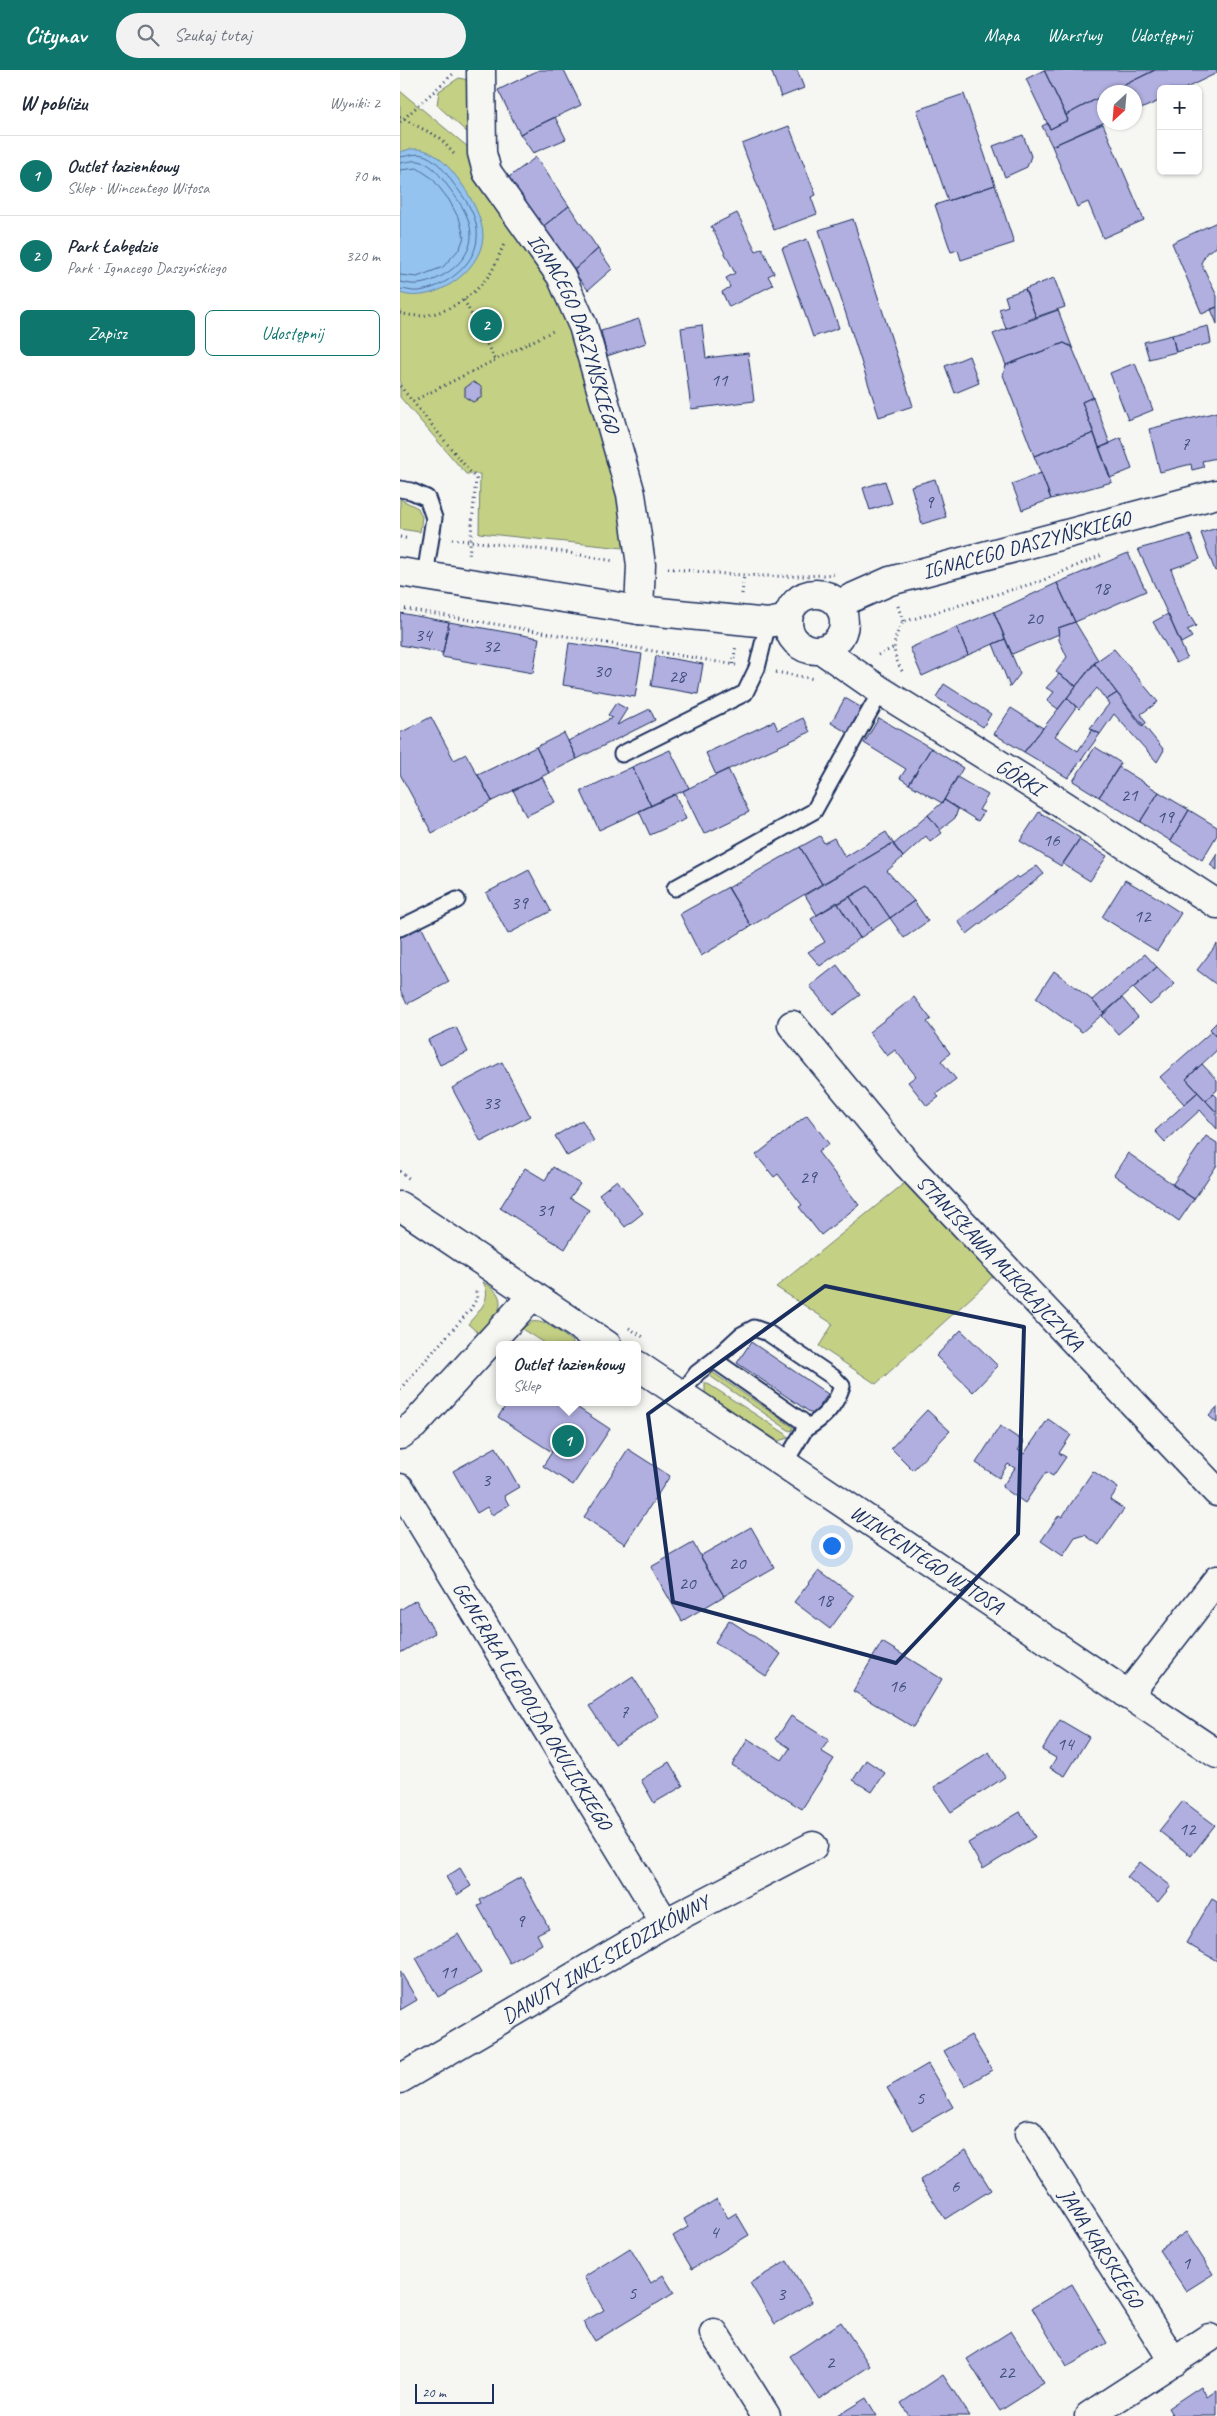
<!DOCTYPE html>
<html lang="pl">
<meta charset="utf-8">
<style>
body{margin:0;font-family:Caveat,sans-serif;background:#f2f2f3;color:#1f2937}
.controls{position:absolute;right:15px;top:15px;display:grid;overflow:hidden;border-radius:8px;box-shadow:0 1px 4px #0004}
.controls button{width:45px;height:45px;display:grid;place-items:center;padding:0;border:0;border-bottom:1px solid #e0e1e3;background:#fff;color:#1f2937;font:25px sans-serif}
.compass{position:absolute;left:697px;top:15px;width:45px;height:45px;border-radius:50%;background:#fff;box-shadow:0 1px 4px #0004;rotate:206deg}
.scale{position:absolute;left:15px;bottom:12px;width:79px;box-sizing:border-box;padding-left:5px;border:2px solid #1b2f5e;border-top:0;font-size:14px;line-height:18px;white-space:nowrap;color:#1b2f5e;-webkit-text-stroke:4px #f6f6f2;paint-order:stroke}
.you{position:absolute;left:431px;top:1475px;width:18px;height:18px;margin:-12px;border:4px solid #fff;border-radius:50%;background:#1a73e8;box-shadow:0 0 0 8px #1a73e833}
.badge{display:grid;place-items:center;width:32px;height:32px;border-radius:50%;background:#0f766e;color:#fff;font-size:16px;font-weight:700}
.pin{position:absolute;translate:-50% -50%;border:2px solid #fff;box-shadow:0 1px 5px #0006}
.popup{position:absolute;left:96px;top:1271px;width:145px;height:65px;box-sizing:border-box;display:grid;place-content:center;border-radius:8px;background:#fff;filter:drop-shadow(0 1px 4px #0005);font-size:16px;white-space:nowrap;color:#747a83}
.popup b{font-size:19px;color:#1f2937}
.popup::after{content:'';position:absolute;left:50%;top:100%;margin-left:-10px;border:10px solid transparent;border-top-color:#fff}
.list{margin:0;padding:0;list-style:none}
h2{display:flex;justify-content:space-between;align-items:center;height:65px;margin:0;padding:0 20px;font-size:21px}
h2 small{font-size:16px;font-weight:400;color:#747a83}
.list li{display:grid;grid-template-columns:32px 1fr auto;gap:15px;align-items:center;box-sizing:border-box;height:80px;padding:0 20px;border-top:1px solid #e0e1e3}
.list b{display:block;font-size:19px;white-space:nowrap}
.list p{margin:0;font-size:16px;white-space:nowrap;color:#747a83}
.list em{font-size:16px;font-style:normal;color:#747a83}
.actions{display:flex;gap:10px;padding:15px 20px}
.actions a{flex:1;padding:11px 0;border:1px solid #0f766e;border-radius:8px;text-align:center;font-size:18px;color:#0f766e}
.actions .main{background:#0f766e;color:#fff}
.icon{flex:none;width:28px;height:28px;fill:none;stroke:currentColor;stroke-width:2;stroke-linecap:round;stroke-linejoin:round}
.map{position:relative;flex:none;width:817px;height:2346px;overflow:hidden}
header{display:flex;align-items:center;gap:30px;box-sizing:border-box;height:70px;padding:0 25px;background:#0f766e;color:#fff}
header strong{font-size:24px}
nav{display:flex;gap:28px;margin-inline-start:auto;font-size:18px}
.search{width:350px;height:45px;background:#f2f2f3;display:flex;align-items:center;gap:12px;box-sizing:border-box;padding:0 18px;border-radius:28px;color:#747a83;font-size:19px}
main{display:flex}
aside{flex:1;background:#fff}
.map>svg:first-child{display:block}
.green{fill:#c4d084;stroke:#708071}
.water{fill:#94c3ef;stroke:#6488b5}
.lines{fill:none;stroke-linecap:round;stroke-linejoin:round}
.shore{stroke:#4b6a98;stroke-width:1}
.building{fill:#b1afe0;stroke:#1b2f5e}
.lane-casing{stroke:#1b2f5e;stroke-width:19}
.street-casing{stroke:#1b2f5e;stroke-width:31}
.path{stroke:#1b2f5e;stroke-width:3;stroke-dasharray:1 4;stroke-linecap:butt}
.lane{stroke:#f6f6f2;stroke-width:15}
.street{stroke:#f6f6f2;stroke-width:28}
.marked{fill:none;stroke:#1b2f5e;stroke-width:4;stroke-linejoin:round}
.labels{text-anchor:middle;stroke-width:5;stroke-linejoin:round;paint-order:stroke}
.number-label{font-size:19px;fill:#404f7e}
.street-label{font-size:21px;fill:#1b2f5e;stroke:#f6f6f2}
</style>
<header>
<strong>Citynav</strong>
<div class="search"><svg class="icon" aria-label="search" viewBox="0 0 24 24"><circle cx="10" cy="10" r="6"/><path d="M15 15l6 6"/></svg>Szukaj tutaj</div>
<nav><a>Mapa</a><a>Warstwy</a><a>Udostępnij</a></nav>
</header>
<main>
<aside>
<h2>W pobliżu<small>Wyniki: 2</small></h2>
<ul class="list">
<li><span class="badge">1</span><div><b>Outlet łazienkowy</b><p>Sklep · Wincentego Witosa</p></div><em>70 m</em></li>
<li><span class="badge">2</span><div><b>Park Łabędzie</b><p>Park · Ignacego Daszyńskiego</p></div><em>320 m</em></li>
</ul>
<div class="actions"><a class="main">Zapisz</a><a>Udostępnij</a></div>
</aside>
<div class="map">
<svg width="817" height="2346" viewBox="0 0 817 2346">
<rect width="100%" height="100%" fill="#f6f6f2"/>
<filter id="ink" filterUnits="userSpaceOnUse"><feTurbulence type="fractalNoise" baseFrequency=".02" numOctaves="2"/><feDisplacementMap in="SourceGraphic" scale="10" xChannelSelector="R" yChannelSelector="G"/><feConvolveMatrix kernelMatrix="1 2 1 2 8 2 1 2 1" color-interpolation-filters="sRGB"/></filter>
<g filter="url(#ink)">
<path class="green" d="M59,8L68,10L69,64L37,35L39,21Z
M0,21L74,82L166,236L233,479L79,463L80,404H66L0,327Z
M0,429L18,438L22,447L20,462L0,459Z
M512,1107L601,1196L585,1215L476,1314L419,1276L433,1254L376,1217Z
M83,1212C113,1227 97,1247 83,1267L68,1254C79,1241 93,1229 83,1212Z
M131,1252C146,1249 161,1264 173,1272V1275H147L122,1259Z
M312,1302L393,1357V1360L390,1361L310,1306Z
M305,1312L386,1364L388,1368L378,1371L305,1323Z"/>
<path class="water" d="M10,79C17,79 23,79 29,82C52,92 84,142 83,167C81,202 32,235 0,223V82Z"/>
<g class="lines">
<path class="shore" d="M0,87C9,86 17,82 26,86C38,91 46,103 53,113C65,128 79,147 77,168C76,195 44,218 19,221C12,222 6,219 0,219
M0,93C8,92 15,89 22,92C33,95 40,106 47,115C58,130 71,146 71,166C71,191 41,211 19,214C12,215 6,213 0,212
M0,100L17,98L32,108L49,130L60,151L64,167L60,178L43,197L17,207L0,205"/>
</g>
<path class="building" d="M139,0H164L181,35L120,64L98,20Z
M371,0H397L404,18L381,27Z
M644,0L668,50L650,59L626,9Z
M644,0H755L710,22H704V25L666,45Z
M755,0H817V3L784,19H761V30L734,42V22H710Z
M564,24L595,115L548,131L517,40Z
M704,25L705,52L652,76L642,56L648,53L650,59L668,50L666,45Z
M155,47L166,69L133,83L120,64Z
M703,54L744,150L703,168L688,132L677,137L652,76Z
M389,56L416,125L411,127L417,144L374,160L342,74Z
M623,65L631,86L627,97L605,107L593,76Z
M136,87L169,136L141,158L105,110Z
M595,115L614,173L561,190L558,180L551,182L535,135Z
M169,136L198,179L173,201L141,158Z
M337,143L356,181L362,178L374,203L368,206L373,215L329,237L322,222L330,217L326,208L335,203L311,156Z
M453,149L513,336L479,347L419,160Z
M817,152V177L807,182L801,193L817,226V237L802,244L772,173Z
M407,169L439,258L413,267L382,178Z
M198,179L212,199L188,220L173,201Z
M654,208L665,237L636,247L625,219Z
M625,219L636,247L606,259L599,239L608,236L605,226Z
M817,237V254L811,239Z
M658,240L672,277L664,273L606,295L593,264Z
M239,249L246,273L207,286L201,261Z
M302,255L306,288L348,283L354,331L291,339L281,258Z
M808,256L811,273L776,282L772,265Z
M772,265L776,282L749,289L744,272Z
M664,273L672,277L693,327L682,332L694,363L634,386L603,305L606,295Z
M569,286L579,313L555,323L545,296Z
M735,293L753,340L728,350L710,303Z
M73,312L82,317V327L73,332L65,327V318Z
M693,327L710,374L699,378L682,332Z
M817,342V388L802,391L804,397L792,400L791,394L760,402L749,359Z
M694,363L712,412L651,429L634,386Z
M721,368L732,399L710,408L699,378Z
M641,403L651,429L622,440L612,414Z
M535,409L546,447L522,454L511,416Z
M485,411L492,433L470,440L463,418Z
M817,458V500L815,501L801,463Z
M790,465L800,489L771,499L789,547L790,546L796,556L787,560L792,567L781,573L738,479Z
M728,483L746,521L675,552L657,513Z
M657,513L675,552L658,558L659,564L612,584L594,542Z
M594,542L605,569L568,585L557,557Z
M0,543L49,552L43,583L0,575Z
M768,544L787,588L776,593L753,552Z
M49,552L139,568L133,603L42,587Z
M675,552L698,590L676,616L656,602L667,587L659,570L658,558Z
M557,557L568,585L522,606L510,578Z
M605,569L620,604L610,617L593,574Z
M169,573L242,584L235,627L163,615Z
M714,579L758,632L741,644L746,653L742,656L694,593Z
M256,586L303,594L298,624L251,616Z
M694,593L717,623L706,630L697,618L679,639L667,628Z
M659,604L676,616L658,639L647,631L654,622L646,618Z
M544,614L591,644L583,657L536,627Z
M717,623L764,680L757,692L714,644L700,664L690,658L709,634L706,630Z
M445,628L462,638L448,663L431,653Z
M667,628L676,637L655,666L678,681L692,660L700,664L668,708L624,682Z
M216,633L227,639L217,655L250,639L255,650L177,689L168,671L212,648L208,645Z
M611,638L643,658L624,682L594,664Z
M31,647L54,690L66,684L92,731L32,763L0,704V663Z
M403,648L410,662L316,705L306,683L374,651L378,660Z
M479,648L531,678L509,714L500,708L506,699L464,673Z
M164,663L177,689L149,703L136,677Z
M136,677L149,703L92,731L78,705Z
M695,677L721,693L699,727L673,711Z
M531,678L563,698L542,733L509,714Z
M270,680L289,718L251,736L232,697Z
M232,697L251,736L199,760L181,721Z
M719,697L759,722L740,752L699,727Z
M328,699L349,742L304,764L283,721Z
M142,707L155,732L126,746L113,720Z
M557,707L588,725L579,740L584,742L578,751L544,730Z
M759,722L789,740L771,771L740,752Z
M275,724L286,749L250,765L239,741Z
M545,730L558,739L555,748L540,760L528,745Z
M789,740L817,757V765L802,790L771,771Z
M639,742L680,768L661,796L620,771Z
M528,745L542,763L530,772L526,766L503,787L493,775Z
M486,762L493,773L422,814L400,777L420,766L424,773L434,768L445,787Z
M679,770L707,786L690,811L663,794Z
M493,773L503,787L487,801L514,831L490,848L468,816L417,845L405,825Z
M400,777L422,814L351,856L328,818Z
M817,784V800L810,795Z
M637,796L644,804L567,864L558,851L617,806L619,808Z
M129,800L151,841L108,864L86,823Z
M725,810L741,819L742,818L781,843L757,881L702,847Z
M468,816L490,848L472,860L450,827Z
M328,817L351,856L301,886L280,844Z
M450,827L472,860L460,868L438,834Z
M514,831L528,851L504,868L490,848Z
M437,832L460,868L420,896L408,882L425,872L411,849Z
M21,856L49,912L7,934L0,920V867Z
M817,874V915L797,900Z
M745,884L757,897L704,943L692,930Z
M437,895L460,925L433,945L410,916Z
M757,897L775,914L750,935L733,918Z
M654,901L692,930L704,943L682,962L636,928Z
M514,927L531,949L527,952L550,983L541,991L556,1009L536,1024L539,1027L527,1036L508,1012L516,1006L495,980L487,986L469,962Z
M722,928L738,947L718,964L702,946Z
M817,952V967L810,959Z
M56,957L68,982L40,995L28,970Z
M812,961L817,967V980L786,1009L798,1022L784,1034L760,1007Z
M102,992L130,1046L81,1072L52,1018Z
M802,994L817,1010V1020L806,1031L786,1009Z
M798,1022L817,1043V1059L800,1040L765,1072L755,1061Z
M813,1023L817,1027V1043L806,1031Z
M407,1045L429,1074L418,1082L459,1135L421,1165L399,1137L402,1135L378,1104L374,1107L356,1085Z
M182,1050L194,1071L167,1086L155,1066Z
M806,1066L817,1073V1095L794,1129L772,1115Z
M728,1083L794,1129L779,1151L714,1105Z
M153,1097L180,1114L170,1128L189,1140L165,1179L100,1138L125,1098L145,1110Z
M217,1110L243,1143L225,1157L199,1124Z
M561,1260L598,1296L573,1322L536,1286Z
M351,1272L428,1324L414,1345L337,1293Z
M108,1332H169L210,1359L173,1415L143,1396L152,1382L98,1347Z
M817,1337V1353L809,1346Z
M527,1340L550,1361L513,1400L491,1378Z
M648,1349L671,1365L659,1383L666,1387L653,1406L646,1402L625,1433L602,1417L615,1398L608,1394L599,1408L576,1393L600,1356L624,1372L618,1380L624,1384Z
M96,1377L119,1417L104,1426L109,1435L92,1445L87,1437L77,1443L53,1401Z
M228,1379L270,1406L225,1474L184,1447Z
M693,1401L718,1418L710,1430L724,1439L699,1475L685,1465L675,1468L663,1486L641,1471L659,1445L662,1447Z
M351,1457L374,1497L324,1526L300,1486Z
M293,1473L324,1526L282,1551L251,1497Z
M419,1500L454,1526L430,1559L394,1532Z
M16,1530L35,1563L0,1583V1540Z
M329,1550L381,1584L366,1606L315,1572Z
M482,1572L542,1609L513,1657L453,1621Z
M233,1607L259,1647L215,1675L189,1636Z
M391,1646L429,1670L421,1681L434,1689L402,1739L332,1695L348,1669L382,1690L390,1678L376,1669Z
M660,1650L689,1667L665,1706L650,1698L656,1688L642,1680Z
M589,1682L605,1707L551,1742L534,1717Z
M466,1690L485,1703L472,1722L453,1710Z
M269,1692L283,1716L254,1733L241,1710Z
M783,1731L815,1755L791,1786L759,1761Z
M620,1742L635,1767L583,1799L568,1773Z
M740,1792L771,1816L758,1832L727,1807Z
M60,1798L71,1816L57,1825L46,1807Z
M121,1807L149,1858L137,1864L142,1874L110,1893L78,1836L82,1834L80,1830Z
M812,1829L817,1832V1891L786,1873Z
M58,1864L81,1903L38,1927L16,1888Z
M0,1901L17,1930L0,1940Z
M571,1965L592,2000L565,2016L544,1981Z
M528,1994L553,2037L512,2060L487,2018Z
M566,2080L591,2120L545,2149L520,2110Z
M317,2129L328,2148L336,2143L349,2165L292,2199L273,2166L288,2157L284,2149Z
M786,2162L813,2204L786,2221L759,2180Z
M230,2178L251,2213L263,2205L274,2223L195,2271L183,2252L204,2240L184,2207Z
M387,2191L412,2232L375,2254L350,2213Z
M672,2214L707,2273L667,2297L632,2238Z
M441,2252L470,2296L419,2329L390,2286Z
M611,2261L644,2313L600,2341L567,2289Z
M543,2305L570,2346H509L501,2333Z
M801,2316L807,2327L817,2320V2346H773L768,2338Z
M466,2328L477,2346H437Z"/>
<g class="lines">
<defs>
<path id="lane" d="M0,419L11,421L27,428L34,448L25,506
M222,684L345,623L357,598L368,553
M275,818L414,741L481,621
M0,858L57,830
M314,1290L341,1265L354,1258L368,1263L433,1307L442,1316C435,1337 423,1349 405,1359
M281,1325L297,1303L314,1290L402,1351L405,1359L384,1394"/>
<g id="street">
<path id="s1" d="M81,0L82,83L87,102L161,206L183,256L231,424L241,495L239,540"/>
<path d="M0,502L239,540L368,553L388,549"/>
<circle cx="416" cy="552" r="28"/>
<path id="s2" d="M438,534L490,511L817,424"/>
<path id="s3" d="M422,580L481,621L631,714L817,834"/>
<path id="s4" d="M392,955L507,1094L817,1422"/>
<path d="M0,1136L207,1275"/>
<path id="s5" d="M237,1295L817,1684"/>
<path d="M0,1365L14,1355L133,1225"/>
<path id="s6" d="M0,1418L265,1853"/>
<path d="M728,1625L817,1510"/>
<path id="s7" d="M0,2009L265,1853L413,1776"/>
<path id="s8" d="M629,2064L774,2292"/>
<path d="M314,2263L366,2346"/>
<path d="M689,2346L809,2268"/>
</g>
</defs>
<use href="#lane" class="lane-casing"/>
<use href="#street" class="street-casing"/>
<path class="path" d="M0,47L40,68L54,84
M0,52L53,4
M64,230L95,290
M0,243C34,254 71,230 90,204C96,195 100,182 105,172
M0,316L76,409L69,487
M13,331L155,260
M0,467L9,469
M52,469L164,482L214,491
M268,498C324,505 379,509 436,504
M342,524L344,505
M498,536L503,552
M0,538L336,595
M478,585L493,578
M333,594L336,575
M502,601C491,581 492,571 503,552L641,511L702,485
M376,602L414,609
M0,1101L11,1110
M229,1258L245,1268
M0,1319L70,1240L77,1228L76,1221"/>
<use href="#lane" class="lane"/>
<use href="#street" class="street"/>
</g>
</g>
<path class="marked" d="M425,1216L624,1257L618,1464L496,1593L273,1532L248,1344Z"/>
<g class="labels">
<g class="number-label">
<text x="319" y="316">11</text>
<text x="785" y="380">7</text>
<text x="529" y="438">9</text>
<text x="701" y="524">18</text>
<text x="634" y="554">20</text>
<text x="23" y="571">34</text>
<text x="91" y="582">32</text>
<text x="202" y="607">30</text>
<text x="277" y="612">28</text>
<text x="729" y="731">21</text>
<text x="765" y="753">19</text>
<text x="651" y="776">16</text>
<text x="119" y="839">39</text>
<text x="742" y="852">12</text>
<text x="91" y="1039">33</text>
<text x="408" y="1113">29</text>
<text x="145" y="1146">31</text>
<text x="86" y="1416">3</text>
<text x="337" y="1499">20</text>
<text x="287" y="1519">20</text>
<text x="424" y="1536">18</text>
<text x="497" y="1622">16</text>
<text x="224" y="1648">7</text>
<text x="665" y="1680">14</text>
<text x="787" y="1765">12</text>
<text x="120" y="1857">9</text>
<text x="48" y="1908">11</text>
<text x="520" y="2034">5</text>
<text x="555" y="2122">6</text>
<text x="314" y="2168">4</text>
<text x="786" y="2199">1</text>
<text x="232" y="2229">5</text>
<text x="381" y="2230">3</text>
<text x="430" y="2298">2</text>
<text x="606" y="2308">22</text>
</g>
<g class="street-label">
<text dy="7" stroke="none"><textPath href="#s1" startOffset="288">IGNACEGO DASZYŃSKIEGO</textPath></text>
<text dy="7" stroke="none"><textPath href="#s2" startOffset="198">IGNACEGO DASZYŃSKIEGO</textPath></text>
<text dy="7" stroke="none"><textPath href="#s3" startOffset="235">GÓRKI</textPath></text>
<text dy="7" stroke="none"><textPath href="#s4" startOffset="316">STANISŁAWA MIKOŁAJCZYKA</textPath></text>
<text dy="7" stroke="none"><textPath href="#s5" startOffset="349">WINCENTEGO WITOSA</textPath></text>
<text dy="7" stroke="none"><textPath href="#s6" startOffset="255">GENERAŁA LEOPOLDA OKULICKIEGO</textPath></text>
<text dy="7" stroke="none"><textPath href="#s7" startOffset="238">DANUTY INKI-SIEDZIKÓWNY</textPath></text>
<text dy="7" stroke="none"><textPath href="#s8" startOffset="135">JANA KARSKIEGO</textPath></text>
</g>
</g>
</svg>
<div class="controls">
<button>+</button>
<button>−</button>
</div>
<svg class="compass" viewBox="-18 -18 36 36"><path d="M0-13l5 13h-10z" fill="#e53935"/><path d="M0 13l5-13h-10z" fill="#747a83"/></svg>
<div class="scale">20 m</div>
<div class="you"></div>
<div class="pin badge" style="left:168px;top:1371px">1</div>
<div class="popup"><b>Outlet łazienkowy</b>Sklep</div>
<div class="pin badge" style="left:86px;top:255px">2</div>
</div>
</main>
